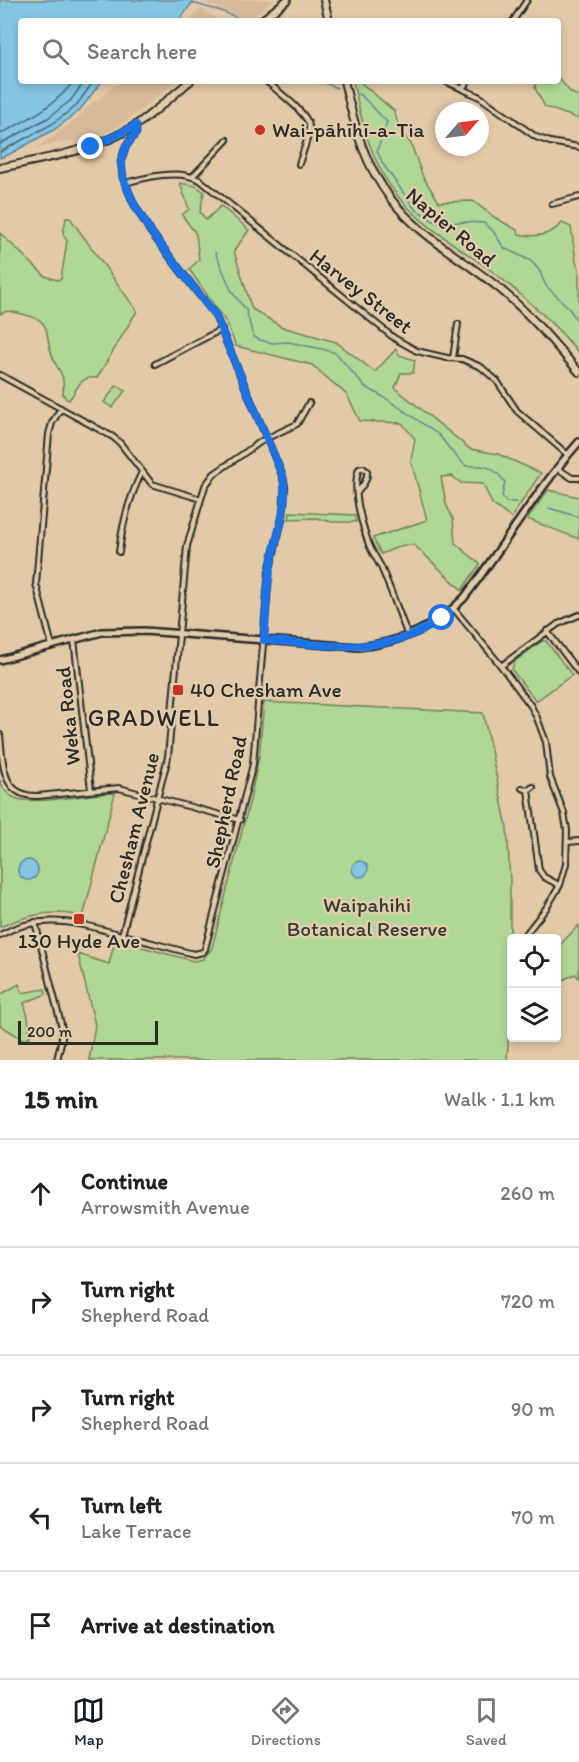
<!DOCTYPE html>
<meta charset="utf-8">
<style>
body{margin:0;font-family:Itim,sans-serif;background:#f2f2f2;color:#202124}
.controls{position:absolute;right:18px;bottom:18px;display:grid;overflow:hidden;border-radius:6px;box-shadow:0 3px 9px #0003}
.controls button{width:54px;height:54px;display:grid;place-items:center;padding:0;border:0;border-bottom:2px solid #e0e0e0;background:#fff;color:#202124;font:30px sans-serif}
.compass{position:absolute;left:435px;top:102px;width:54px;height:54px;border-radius:50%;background:#fff;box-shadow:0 3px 9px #0003;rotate:62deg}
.scale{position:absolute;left:18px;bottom:15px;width:140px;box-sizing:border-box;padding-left:6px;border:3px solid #2b2b2b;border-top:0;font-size:16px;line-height:21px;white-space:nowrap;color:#2b2b2b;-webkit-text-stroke:4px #e1cdac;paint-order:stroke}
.stop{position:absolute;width:18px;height:18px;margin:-14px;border:4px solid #1a73e8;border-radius:50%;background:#fff}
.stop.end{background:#1a73e8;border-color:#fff;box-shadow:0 2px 6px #0008}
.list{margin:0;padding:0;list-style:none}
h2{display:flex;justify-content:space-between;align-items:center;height:78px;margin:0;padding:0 24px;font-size:26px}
h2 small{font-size:20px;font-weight:400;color:#757577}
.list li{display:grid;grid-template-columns:39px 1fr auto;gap:18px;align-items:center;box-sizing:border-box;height:108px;padding:0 24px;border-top:2px solid #e0e0e0}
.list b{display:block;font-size:22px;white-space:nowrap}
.list p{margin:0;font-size:20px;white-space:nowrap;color:#757577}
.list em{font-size:20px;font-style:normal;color:#757577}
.icon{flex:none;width:33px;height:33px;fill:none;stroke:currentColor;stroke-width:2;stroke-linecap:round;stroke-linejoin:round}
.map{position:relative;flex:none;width:579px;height:1060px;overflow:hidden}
.search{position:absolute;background:#fff;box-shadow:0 3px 9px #0003;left:18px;right:18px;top:18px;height:66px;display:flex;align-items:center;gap:15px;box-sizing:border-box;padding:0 21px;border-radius:6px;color:#757577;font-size:22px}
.sheet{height:618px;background:#fff}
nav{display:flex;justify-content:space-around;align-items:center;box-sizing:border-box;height:84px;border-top:2px solid #e0e0e0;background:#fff;font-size:16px;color:#757577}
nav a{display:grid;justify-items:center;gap:3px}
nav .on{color:#111827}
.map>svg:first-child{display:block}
.built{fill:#d6ba9a}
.green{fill:#b0d894;stroke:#6e8260;stroke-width:1.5}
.water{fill:#83c6e4;stroke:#60889a;stroke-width:1.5}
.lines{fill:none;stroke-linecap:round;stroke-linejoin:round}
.shore{stroke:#4e6975;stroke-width:1.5}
.stream{stroke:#60889a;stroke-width:1.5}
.minor-casing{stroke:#2b2b2b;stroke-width:8}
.tertiary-casing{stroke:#2b2b2b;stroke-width:10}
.secondary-casing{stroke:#2b2b2b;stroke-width:10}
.minor{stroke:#e1cdac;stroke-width:4}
.tertiary{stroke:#e1cdac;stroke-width:5}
.secondary{stroke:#e1cdac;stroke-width:6}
.route{stroke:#1a73e8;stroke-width:8}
.poi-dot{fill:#c8321e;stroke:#e1cdac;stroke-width:2}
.labels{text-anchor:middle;stroke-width:5;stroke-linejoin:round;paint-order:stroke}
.poi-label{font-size:21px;fill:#2b2b2b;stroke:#e1cdac;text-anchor:start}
.street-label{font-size:21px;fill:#2b2b2b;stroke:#e1cdac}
.park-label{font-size:21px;fill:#383c36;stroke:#e1cdac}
.quarter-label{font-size:24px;letter-spacing:1.5px;fill:#2b2b2b;stroke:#e1cdac}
</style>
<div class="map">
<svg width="579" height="1060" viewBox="0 0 579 1060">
<rect width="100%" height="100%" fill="#e2c9a7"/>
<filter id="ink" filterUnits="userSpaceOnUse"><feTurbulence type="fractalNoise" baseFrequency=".0167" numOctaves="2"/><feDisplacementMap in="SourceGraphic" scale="12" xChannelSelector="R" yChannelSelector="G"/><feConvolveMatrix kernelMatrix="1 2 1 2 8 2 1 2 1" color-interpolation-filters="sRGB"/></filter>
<g filter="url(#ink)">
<path class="built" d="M208,0H273L248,20L206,3Z
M199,9H202L220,21H190Z
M122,81H176L135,114L113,130L93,139L57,143L35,149L76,120L88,107Z"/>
<path class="green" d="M558,77L570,92L579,97V119L545,107L535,88L536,81H558Z
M353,81H359L394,111L400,130L411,144L423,177L439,202L473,201L494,217L517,230L519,234C535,238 550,236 562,223L571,227L576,262L579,268V353C554,323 524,296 493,272C454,243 408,219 384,176C367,146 360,114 353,81Z
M180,183L196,186L204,192L200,212L206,220L221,206L249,230L234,251L252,309L282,327L336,342L375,372L396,349L399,355L415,360L413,373H401L395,388L470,449L498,454L541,473L511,518L492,504L483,484L461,483L452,476L441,477L446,504L453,519L455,543L480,564L462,590L414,545H403L381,554L373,538L427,520L411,461L415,439L402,423L360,421L347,395L312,365L236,346L226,322L189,269L199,260L196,234L182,215L189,209Z
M66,218H70L137,311L97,378C78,376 79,388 69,400L66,399L63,394C65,368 58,375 52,355C43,330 54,321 22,314C13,312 8,309 0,314V233L45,276L57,280L61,279L67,241L63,234Z
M117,385L125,391L112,408L104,402Z
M548,490L579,497V539L527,519Z
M290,512L355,515L356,522H332L317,518L289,519Z
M542,641H546L572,675L536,701L512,670L514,662Z
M264,702L483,713L507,827L510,881V978H512L507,1060H89L95,1025L78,954L109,964L115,940L194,961L203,959L212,948L250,800L259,757Z
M0,780C3,789 6,794 15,798C35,806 90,793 115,793L83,917C55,908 26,915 0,927Z
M579,925V978L575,974L557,983V948Z
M19,984L22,993L45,989L46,994L24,1003L28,1017L30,1037L24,1040L0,1025V995Z"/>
<path class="water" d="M0,0H194L179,21H21V81H102L79,111L55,129L8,155L0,158Z
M18 870a10 10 0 1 1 20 0a10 10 0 1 1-20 0Z
M352 869a8 8 0 1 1 16 0a8 8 0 1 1-16 0Z"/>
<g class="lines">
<path class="shore" d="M0,134C28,119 54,107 74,81
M0,144L48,118L70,101L85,81
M0,152L52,124L75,107L94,81"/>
<path class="stream" d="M192,3L221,11L245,21
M320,81L337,88
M358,94L361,95L387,122L377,151L383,164L415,209L437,223L465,222L484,223L493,231L504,248L531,261L539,270L546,286L567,306L579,323
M215,252L232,292L246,310L253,336L260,340L272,343L288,342L322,349L336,353L364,386L387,399L439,435L452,452L466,466C486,465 493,466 505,482L502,496L506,502H516
M549,508L579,517"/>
<defs>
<path id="minor" d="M513,21L527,0
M266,81C276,90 308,113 309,126C310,136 302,154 299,164
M445,81L480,97L536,137L550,142L579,147
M462,89L468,81
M193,176L227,140
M125,183C147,177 178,169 200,180L394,338L417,351L447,358L462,359L481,367L497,381L517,411L568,455
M552,204L579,197
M453,358L458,324
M155,364L222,329
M0,375L113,437L120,443L152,484L201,499
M557,468L572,478H579
M357,493C362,486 368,480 367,471L363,468L359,469C351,488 362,524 368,542C371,551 377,559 381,567C391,590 399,613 408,636
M119,552C122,526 130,496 142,472
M454,609L498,662L531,706L537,718L546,742L550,777L564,813L567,830L566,864L560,885L547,907L522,939
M547,631L579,673
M74,639L91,790
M52,646L36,584L49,434L52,423L61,408
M501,666L558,624L579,615
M0,735C3,763 1,797 38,796L119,788L240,820
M533,787L528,790L539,870L544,877L559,885
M522,788L528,790
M568,842L579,841
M35,922L62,1028V1038L57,1060
M0,935C42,912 79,923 122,935C146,941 170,948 194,954L203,952L205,949L253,764L269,572L283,515L285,487L283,477L215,315L150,231L134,204L123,178L121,161L126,146L136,133V125
M122,935L168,757L187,546L205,486L214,474L263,440L297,424L309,403"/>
<path id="tertiary" d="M0,660L102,632L144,631L358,647C400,643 435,628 464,598C503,547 536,491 579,442"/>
<path id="secondary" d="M324,0L329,21
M261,21L287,0
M344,81C355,126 362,161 391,199C420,237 464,259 500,289C530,314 554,343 579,372
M0,168C46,158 96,151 136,125C155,112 172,96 190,81"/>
</defs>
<use href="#minor" class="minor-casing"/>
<use href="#tertiary" class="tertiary-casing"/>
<use href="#secondary" class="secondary-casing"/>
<use href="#minor" class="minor"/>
<use href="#tertiary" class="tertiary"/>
<use href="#secondary" class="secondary"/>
</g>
</g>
<g class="lines" filter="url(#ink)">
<path class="route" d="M91,147L115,136L136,125V133L126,146L121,161L123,178L134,204L150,231L215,315L283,477C289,513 275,536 270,570C266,593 266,617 264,640C326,645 388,658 442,618"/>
</g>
<g class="poi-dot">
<circle cx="260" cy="130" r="6"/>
<rect x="172" y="684" width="12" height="12" rx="3"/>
<rect x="73" y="913" width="12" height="12" rx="3"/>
</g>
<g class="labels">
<g class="poi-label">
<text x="272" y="137">Wai-pāhīhī-a-Tia</text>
<text x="190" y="697">40 Chesham Ave</text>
<text x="79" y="948" text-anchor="middle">130 Hyde Ave</text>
</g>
<g class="street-label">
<text transform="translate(451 227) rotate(40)" y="7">Napier Road</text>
<text transform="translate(361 291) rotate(38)" y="7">Harvey Street</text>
<text transform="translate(68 716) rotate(-96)" y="7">Weka Road</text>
<text transform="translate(226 802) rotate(-78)" y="7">Shepherd Road</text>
<text transform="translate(134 828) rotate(-76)" y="7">Chesham Avenue</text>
</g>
<g class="park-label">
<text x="367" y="912">Waipahihi<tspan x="367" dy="24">Botanical Reserve</tspan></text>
</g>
<g class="quarter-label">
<text x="154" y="726">GRADWELL</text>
</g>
</g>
</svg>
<div class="controls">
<button><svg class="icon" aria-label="locate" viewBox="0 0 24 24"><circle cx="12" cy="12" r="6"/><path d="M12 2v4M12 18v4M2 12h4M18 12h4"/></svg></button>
<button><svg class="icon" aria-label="layers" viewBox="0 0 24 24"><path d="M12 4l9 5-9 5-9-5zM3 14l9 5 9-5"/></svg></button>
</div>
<svg class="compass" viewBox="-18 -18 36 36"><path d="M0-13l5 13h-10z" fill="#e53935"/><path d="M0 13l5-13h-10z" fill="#757577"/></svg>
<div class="scale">200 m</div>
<div class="stop" style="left:442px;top:618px"></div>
<div class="stop end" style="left:91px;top:147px"></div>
<div class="search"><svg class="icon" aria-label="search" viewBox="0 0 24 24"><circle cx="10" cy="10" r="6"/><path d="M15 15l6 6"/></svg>Search here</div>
</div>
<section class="sheet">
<h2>15 min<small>Walk · 1.1 km</small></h2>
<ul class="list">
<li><svg class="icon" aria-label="ahead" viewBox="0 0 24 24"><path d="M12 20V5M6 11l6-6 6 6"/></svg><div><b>Continue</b><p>Arrowsmith Avenue</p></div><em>260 m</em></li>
<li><svg class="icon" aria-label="right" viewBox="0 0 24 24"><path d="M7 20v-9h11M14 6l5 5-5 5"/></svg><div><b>Turn right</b><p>Shepherd Road</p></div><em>720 m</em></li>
<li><svg class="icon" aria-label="right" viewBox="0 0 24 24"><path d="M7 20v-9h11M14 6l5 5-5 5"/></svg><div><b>Turn right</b><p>Shepherd Road</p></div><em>90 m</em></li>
<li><svg class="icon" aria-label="left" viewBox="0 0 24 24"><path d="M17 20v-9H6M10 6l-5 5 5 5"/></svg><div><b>Turn left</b><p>Lake Terrace</p></div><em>70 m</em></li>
<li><svg class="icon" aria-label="arrive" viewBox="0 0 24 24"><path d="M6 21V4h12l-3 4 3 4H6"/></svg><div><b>Arrive at destination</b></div></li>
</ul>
</section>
<nav>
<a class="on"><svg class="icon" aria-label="map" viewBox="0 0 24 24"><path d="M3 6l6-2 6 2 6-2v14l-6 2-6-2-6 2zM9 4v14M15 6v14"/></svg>Map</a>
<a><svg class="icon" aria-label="directions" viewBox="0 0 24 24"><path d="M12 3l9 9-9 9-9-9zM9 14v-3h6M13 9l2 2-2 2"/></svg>Directions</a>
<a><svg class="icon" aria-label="saved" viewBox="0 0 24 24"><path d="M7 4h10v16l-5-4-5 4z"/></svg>Saved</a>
</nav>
